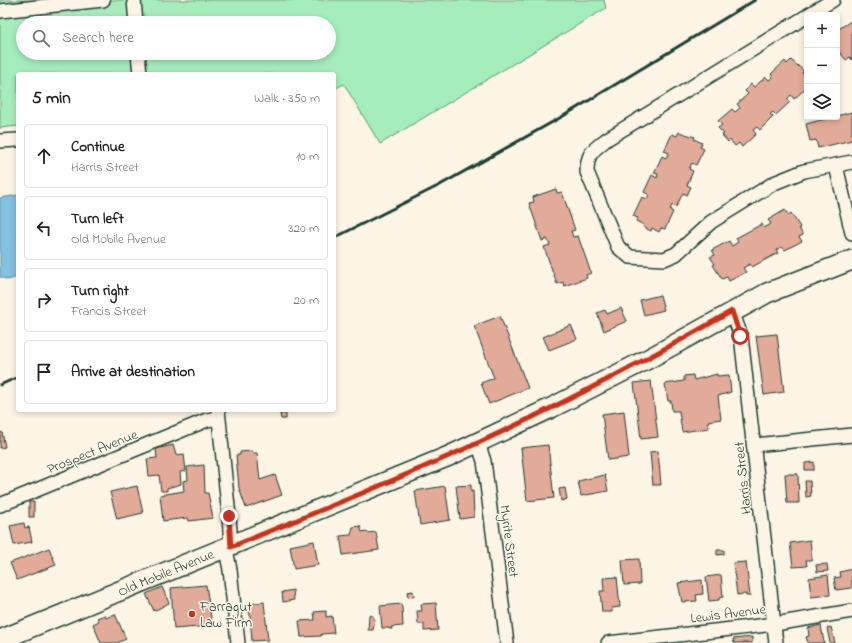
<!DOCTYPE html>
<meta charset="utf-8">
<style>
body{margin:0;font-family:"Indie Flower",sans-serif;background:#f6f6f6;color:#222}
.controls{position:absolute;right:12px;top:12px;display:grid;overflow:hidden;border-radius:4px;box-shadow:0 2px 6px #0003}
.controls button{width:36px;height:36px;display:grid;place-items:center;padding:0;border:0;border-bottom:1px solid #e0e0e0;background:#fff;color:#222;font:20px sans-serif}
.stop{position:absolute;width:12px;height:12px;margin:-9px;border:3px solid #c8321e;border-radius:50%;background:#fff}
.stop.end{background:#c8321e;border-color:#fff;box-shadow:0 1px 4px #0008}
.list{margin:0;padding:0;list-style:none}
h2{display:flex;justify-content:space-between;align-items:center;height:52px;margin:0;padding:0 16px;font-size:17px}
h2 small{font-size:13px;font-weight:400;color:#767676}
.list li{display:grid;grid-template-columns:26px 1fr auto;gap:12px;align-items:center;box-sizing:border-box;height:64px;margin:0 8px 8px;padding:0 8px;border:1px solid #e0e0e0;border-radius:4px}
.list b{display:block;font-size:15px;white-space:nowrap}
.list p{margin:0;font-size:13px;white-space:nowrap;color:#767676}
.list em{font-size:13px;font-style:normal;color:#767676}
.icon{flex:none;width:22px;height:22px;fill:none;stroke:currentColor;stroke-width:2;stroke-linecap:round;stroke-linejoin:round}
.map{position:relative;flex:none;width:852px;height:643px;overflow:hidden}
.search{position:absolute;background:#fff;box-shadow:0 2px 6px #0003;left:16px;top:16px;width:320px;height:44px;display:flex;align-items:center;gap:10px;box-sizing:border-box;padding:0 14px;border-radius:22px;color:#767676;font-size:15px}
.panel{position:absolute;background:#fff;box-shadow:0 2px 6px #0003;left:16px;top:72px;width:320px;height:340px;border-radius:4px}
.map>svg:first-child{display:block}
.green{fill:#a5edba;stroke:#629577;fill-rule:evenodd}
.water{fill:#81c2e1;stroke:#5a8d9c}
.building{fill:#e2aa99;stroke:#1f3d34}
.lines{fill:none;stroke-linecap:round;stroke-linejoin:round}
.street-casing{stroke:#1f3d34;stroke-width:16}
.secondary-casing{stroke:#1f3d34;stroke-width:22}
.street{stroke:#fcf5e5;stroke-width:13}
.secondary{stroke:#fcf5e5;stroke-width:19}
.rail{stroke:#1f3d34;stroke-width:3}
.route{stroke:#c8321e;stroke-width:5}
.poi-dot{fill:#c8321e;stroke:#fcf5e5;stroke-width:1.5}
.labels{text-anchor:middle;stroke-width:3;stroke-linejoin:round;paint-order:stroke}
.street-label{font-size:14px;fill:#1f3d34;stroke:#fcf5e5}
.poi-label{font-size:14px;fill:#1f3d34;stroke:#fcf5e5;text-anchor:start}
</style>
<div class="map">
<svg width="852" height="643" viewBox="0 0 852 643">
<rect width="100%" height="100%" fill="#fcf5e5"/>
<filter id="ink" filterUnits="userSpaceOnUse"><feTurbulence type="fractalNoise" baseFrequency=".025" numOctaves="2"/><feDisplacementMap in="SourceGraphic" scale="8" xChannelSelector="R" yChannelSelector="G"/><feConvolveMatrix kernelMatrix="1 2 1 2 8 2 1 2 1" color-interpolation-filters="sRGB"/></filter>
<g filter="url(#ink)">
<path class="green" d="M0,0H604L606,8L380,144L344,84L334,89V74H18V126L0,128ZM23,23H329V53H23Z"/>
<path class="water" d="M18,195V277L8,280L0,277V198Z"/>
<path class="building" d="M851,21L852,24V60L850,57L846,60L837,49V30Z
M791,60L804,71L802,73L807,78L805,81L807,87L794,99L791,95L787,99L790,102L776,115L773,112L770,114L773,117L760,130L757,127L753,130L756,134L742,147L739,143L735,146L730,140L728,142L722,135L724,134L718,128L722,125L718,121L732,109L735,112L740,108L737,104L748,94L745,91L751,84L754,87L766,77L769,80L773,77L771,74L785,61L787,64Z
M852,112V140L818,148L816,140L810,141L806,124Z
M679,132L695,137L694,139L702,143L700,147L704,149L696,165L692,163L689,169L693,171L687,185L691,187L687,195L683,193L676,207L672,205L670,210L673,212L665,229L661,228L659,232L652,228L651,231L643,227L644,225L636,221L638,218L633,216L642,197L647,199L649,195L644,192L652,175L657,178L658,174L654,173L662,156L666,158L669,153L664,151L672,134L677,136Z
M556,189L557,193L562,192L575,230L571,231L573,237L578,236L591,273L586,275L587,278L564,286L563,282L557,284L544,247L550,245L547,239L542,241L529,203L534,202L533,197Z
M785,210L788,215L791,213L800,227L799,228L803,235L799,237L802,241L785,250L782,247L776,250L778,253L752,267L750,264L743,268L746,272L729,281L727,277L722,279L713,265L715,264L710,257L715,255L712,250L729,241L732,246L738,242L736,238L762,224L764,228L771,224L768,220Z
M660,295L664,310L644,315L640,300Z
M621,308L627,321L604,331L597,313L605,310L607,314Z
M500,316L528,388L489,404L481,383L494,378L474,326Z
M571,325L577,339L549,350L543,337Z
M777,334L784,392L764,395L756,336Z
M717,374V376L729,375L731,392L718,396L721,419L708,421L709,428L682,432L679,411H672L671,401H668L665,384L684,381V376L693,375L694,380Z
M651,381L658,437L641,439L634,383Z
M624,411L629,457L608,460L602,414Z
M286,413V419H281L280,414Z
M2,432L5,447L0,448V433Z
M173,445L176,455L184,454L186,471L180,472L181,484L167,488V491H161L159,475L149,476L147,459L157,458L156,449Z
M548,445L554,498L527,501L521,448Z
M252,451L253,453H257L260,480L275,475L282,495L246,508L239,488L236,455H240V452Z
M658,451L661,485H653L650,452Z
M814,462V470H805V463Z
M204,465L205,493H208L213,518L189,521L188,518L163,521L160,495L184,491L183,481L188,480L187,467Z
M785,474H798L799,503H787Z
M605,475L608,491L581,496L578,481Z
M805,481H810L811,496L806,497Z
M471,485V492L473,491L474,517L460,519L456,486Z
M137,486L143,513L117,519L110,492Z
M445,486L450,520L420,525L415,491Z
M565,488L567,499L561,501L559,489Z
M29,502H34V517H29Z
M24,523L25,528L29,527L32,542L14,545L10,526Z
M360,526L362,532L367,531V533L376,532L379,550L343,555L340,536L351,535L353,527Z
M810,540L812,560H806L807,566L793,567L790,543Z
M314,541L318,565L294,569L290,546Z
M49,548L56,565L17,580L10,563Z
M717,550H724V554L717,555Z
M639,559L640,584L624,585L622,560Z
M746,562L750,596H746V594L737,595L733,563Z
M827,564L828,571L817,572L816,565Z
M852,569V588L836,590L834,578L841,577L840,572Z
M721,575L723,597L719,598V600L709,601L706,577Z
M828,575L830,595L811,597L809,578Z
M617,577L620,607L612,608V612H602L600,591H604L603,578Z
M702,580L703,594L696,595L697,601L682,602L678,583Z
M206,585L212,624L210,626L174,629L171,588Z
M162,587L169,603L154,611L146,594Z
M293,590L294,600L283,602L282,592Z
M413,591L414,596L408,597L407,592Z
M264,602L268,640L252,641L249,604Z
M436,603L438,630L424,631V624H418L417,611H422L421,604Z
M401,604L402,607L403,626L391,627L392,629H389V628H382L380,606Z
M326,611V617L332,616L334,633L321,634V636L301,637L299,621L315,620L314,612Z
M115,614L126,639L117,643H101L93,624L99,621L97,618L105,615L106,618Z
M369,615L373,616V619H375L373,630H368Z
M821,625L824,643H808L806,637L809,636L808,628Z
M831,627L835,643H830L827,628Z
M752,637V643H734L733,639Z"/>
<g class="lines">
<defs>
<path id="street" d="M134,0L136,23
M0,11L103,0
M808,15L833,0
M807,16L607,139C593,150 587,153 587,172L618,247L630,257L664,259L676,254L711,222L774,183L804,171L852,162
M138,53L140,74
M0,141L18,140
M836,166L852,233
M732,311L741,336L776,643
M218,410L229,516L231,547
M478,443L484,461L507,643
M755,445L852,435
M0,505L207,420L218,418
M226,549L230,570L238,643
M608,643L775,624L852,611"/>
<g id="secondary">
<path id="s1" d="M0,640L449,456L551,408L650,358L767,293L852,260"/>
</g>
</defs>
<use href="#street" class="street-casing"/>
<use href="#secondary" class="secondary-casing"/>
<use href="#street" class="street"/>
<use href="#secondary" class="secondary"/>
<path class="rail" d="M334,238L440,185L565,115L755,0
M0,385L18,377"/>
</g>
</g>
<g class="lines" filter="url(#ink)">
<path class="route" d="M229,516L231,547C304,517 377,488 449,456C546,413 640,364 732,311L740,336"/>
</g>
<circle class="poi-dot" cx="192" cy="614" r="4"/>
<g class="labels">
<g class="street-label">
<text transform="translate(92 451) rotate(-22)" y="5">Prospect Avenue</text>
<text transform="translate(742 478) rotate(-96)" y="5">Harris Street</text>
<text transform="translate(510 541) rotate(83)" y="5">Myrite Street</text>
<text dy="5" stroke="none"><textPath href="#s1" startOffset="179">Old Mobile Avenue</textPath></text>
<text transform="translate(728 613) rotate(-7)" y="5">Lewis Avenue</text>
</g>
<g class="poi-label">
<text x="200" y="611">Farragut<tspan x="200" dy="16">Law Firm</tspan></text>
</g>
</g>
</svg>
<div class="controls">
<button>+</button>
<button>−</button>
<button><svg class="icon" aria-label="layers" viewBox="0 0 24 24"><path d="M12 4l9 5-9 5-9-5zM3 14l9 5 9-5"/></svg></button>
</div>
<div class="stop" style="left:740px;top:336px"></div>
<div class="stop end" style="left:229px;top:516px"></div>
<div class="search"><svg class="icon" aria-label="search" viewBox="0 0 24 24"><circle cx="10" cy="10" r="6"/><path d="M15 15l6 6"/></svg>Search here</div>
<section class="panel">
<h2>5 min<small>Walk · 350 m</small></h2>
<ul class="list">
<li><svg class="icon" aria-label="ahead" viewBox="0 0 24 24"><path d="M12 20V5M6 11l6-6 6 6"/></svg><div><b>Continue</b><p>Harris Street</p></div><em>10 m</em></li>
<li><svg class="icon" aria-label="left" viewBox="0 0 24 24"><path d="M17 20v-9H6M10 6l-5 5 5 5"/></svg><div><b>Turn left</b><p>Old Mobile Avenue</p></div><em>320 m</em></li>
<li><svg class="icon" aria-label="right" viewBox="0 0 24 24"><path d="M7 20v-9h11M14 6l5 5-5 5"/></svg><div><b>Turn right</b><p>Francis Street</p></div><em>20 m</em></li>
<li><svg class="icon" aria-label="arrive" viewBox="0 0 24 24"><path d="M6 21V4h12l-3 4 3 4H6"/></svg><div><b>Arrive at destination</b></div></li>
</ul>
</section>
</div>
